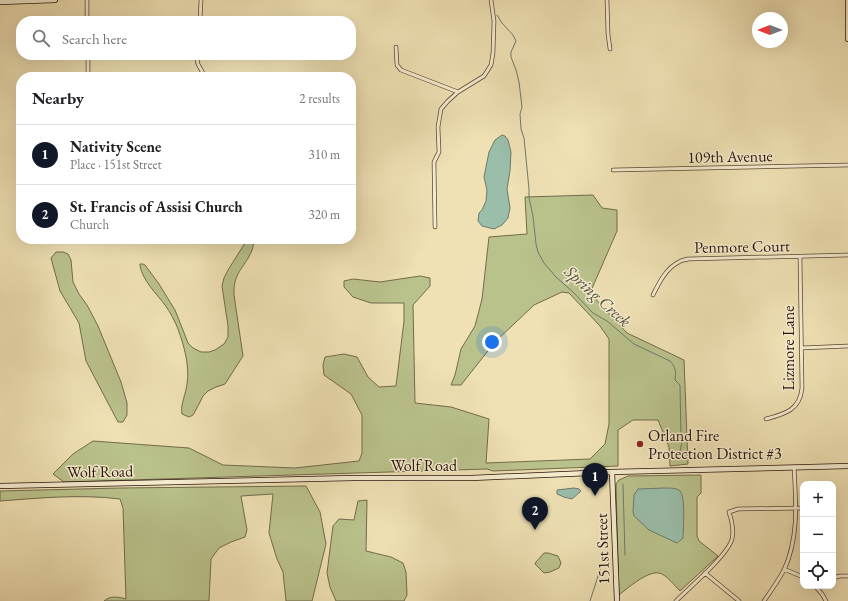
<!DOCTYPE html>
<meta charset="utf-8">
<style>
body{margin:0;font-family:"EB Garamond",serif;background:#f6f6f6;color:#202124}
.controls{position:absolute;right:12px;bottom:12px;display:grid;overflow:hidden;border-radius:8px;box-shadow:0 4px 16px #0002}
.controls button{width:36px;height:36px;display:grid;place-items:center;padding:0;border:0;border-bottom:1px solid #e0e0e0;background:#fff;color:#202124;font:20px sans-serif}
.compass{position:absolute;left:752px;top:12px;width:36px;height:36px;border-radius:50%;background:#fff;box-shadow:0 4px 16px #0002;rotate:270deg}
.you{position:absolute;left:492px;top:342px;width:14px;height:14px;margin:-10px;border:3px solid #fff;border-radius:50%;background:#1a73e8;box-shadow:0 0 0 6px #1a73e833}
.badge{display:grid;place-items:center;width:26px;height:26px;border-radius:50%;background:#111827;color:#fff;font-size:13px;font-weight:700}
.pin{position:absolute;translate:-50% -33px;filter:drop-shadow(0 1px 2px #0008)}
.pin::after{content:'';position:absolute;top:21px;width:14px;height:12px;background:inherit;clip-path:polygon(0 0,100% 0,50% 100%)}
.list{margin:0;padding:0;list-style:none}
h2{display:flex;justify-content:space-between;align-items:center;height:52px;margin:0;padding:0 16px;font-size:17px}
h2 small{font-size:13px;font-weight:400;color:#757577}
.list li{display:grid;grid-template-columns:26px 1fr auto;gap:12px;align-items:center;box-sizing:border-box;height:60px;padding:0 16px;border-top:1px solid #e0e0e0}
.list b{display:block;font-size:15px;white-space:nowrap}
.list p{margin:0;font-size:13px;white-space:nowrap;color:#757577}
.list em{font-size:13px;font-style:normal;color:#757577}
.icon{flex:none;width:22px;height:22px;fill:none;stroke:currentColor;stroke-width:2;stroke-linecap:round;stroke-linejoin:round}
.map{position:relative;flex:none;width:848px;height:601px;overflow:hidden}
.search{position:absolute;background:#fff;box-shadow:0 4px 16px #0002;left:16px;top:16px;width:340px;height:44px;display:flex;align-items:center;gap:10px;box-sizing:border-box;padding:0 14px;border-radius:16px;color:#757577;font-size:15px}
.panel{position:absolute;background:#fff;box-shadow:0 4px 16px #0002;left:16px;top:72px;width:340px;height:172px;border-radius:16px}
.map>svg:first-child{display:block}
.green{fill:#bac28c;stroke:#726b4c}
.water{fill:#9abeaa;stroke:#6d7a6b}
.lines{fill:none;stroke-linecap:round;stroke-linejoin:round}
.stream{stroke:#6d7a6b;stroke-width:1}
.street-casing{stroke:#5a4736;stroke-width:4.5}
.secondary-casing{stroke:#29140c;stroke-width:6}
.street{stroke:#f5ecce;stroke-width:3}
.secondary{stroke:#f5ecce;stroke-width:4.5}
.poi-dot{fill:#8f2418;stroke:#f5ecce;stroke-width:1.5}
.labels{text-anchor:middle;stroke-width:3;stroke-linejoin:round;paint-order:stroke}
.street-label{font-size:16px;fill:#29140c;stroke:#f5ecce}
.poi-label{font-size:16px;fill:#29140c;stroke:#f5ecce;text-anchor:start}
.water-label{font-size:17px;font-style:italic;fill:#515043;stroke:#f5ecce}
</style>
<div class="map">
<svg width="848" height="601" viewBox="0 0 848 601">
<rect width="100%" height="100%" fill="#efe1b4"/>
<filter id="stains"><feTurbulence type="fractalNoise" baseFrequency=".005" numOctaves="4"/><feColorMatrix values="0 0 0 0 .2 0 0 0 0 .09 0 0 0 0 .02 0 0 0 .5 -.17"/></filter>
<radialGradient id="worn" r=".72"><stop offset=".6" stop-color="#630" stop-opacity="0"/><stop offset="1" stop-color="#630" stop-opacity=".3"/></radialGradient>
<path class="green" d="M593,195L602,208L617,210V231L590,293L627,333L684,360L688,464L670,466L669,447L658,420H633L618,430V466L493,471L487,469L64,482L53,474L73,454L93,441L189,448L223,465L295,468L359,461L362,453V415L351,394L324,375L323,365L325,357L344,354L357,357L368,377L379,387L396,386L404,321V303H371L353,297L344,287V281L353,279L380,282L420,276L430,278V286L413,305L415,403L451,407L489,419L486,463L590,459L605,444L609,424V339L600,326L569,293L562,292L534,305L495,342L461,385H451L455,375L461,349L475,326L482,299L489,237L527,234L525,197Z
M249,239H253C256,252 242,265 237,276C234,283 234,288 234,295L243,356L225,384L216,387L208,391L203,396L199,404L193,415L189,417L182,414C180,405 186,394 187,384C190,367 184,345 178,329C175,321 170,312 165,305C156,293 143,281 140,266V264H143L145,265L159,284L175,310L188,343L193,348L201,352H209L215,350L224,344L228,337V326L222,286L224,278L228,270L245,243Z
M56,252H63L68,254L71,260L73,282L79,294L87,305L98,326L121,382L127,403V415L123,422H118L86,361L79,323L60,291L51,258Z
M701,475V493L697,497V536L699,541L718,556L680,591C675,586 666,574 659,573C647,571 628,588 619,595L616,484L619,480L628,476Z
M306,486L320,512L326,544L312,601H286L283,572L277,559L269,533L273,494L241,496L247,530L245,537L231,542L219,548L211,559L209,601H104C111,595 118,597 126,599L123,508L120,499C80,494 40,498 0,501V491L120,488Z
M367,500L366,551L391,557L403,563L406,572L407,595L404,601H336L330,587L327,573L333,526L339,519L354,520L358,501Z
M544,553H548L558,556L561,563L559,568L550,572L544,573L535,564L536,562Z"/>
<path class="water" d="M502,135L505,136L508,140L511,152L510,171L507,189L510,208L508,218L502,225L494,229L482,226L478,221L479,213L482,210L486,201L487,190L484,177L489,152L495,140Z
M574,488L579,489L581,491L572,499L564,497L557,494V490Z
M665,488C670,488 677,488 680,491C686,497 683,529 683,538L677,543L649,530L634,516L633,512L634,495L638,489Z"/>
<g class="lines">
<path class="stream" d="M497,15L502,23L513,35L516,41L511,52V57L516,70L519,82L522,107L520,114L521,129L524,138L525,148L529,189V198L533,216L536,244L538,252L544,263L556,277L573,292L593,313L607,321L634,344L670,361C676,367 676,372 675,380L680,385V386L681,440L682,442L678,460
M623,484L625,555
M590,601L601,567"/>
<defs>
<path id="street" d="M87,0V21
M607,0L608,34L610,49
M200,21L201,0
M396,47L397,65L401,70L458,92
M88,55V77
M196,55L198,64L205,77
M613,170L848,165
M435,227L434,162L439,152L438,127L441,109L448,101L458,92L484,76L491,65L493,53L494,21L491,0
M653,295C659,283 666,268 679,262C681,260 685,260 688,259L848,255
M801,348L848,346
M766,419C785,414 800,410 802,388L800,257
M784,569L803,577
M705,573L739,601
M833,578L840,576H848
M815,586L822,594L826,601
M676,601C689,588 728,555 732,539C734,530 732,521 729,512L738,509L803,508
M764,601C771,591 778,581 784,570C799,538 796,502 794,467"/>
<path id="secondary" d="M848,0V39
M0,2L55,0
M612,472L617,601
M0,486L353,478H472L612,472L848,466"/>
</defs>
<use href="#street" class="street-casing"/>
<use href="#secondary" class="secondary-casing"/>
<use href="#street" class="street"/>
<use href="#secondary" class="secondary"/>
</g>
<circle class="poi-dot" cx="640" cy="444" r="4"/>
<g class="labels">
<g class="street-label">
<text transform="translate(730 156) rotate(-1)" y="6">109th Avenue</text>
<text transform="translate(742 246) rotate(-1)" y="6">Penmore Court</text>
<text transform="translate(788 348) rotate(-90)" y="6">Lizmore Lane</text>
<text x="424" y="471">Wolf Road</text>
<text transform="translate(100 471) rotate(-1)" y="6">Wolf Road</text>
<text transform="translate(602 549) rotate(-92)" y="6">151st Street</text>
</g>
<g class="poi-label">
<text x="648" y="441">Orland Fire<tspan x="648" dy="18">Protection District #3</tspan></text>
</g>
<g class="water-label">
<text transform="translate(598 296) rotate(42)" y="6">Spring Creek</text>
</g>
</g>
<rect width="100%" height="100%" filter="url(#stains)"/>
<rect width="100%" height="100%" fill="url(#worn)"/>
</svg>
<div class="controls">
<button>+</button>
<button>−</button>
<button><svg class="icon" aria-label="locate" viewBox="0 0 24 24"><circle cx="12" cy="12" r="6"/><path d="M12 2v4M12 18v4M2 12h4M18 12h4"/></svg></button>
</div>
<svg class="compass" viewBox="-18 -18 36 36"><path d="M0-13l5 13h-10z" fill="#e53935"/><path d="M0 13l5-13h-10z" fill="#757577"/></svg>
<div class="you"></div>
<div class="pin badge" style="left:595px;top:496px">1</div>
<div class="pin badge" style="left:535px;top:530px">2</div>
<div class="search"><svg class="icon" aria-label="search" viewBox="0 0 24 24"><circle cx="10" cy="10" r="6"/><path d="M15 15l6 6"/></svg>Search here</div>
<section class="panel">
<h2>Nearby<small>2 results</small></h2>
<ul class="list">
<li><span class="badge">1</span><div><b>Nativity Scene</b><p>Place · 151st Street</p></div><em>310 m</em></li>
<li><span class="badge">2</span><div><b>St. Francis of Assisi Church</b><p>Church</p></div><em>320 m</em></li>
</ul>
</section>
</div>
